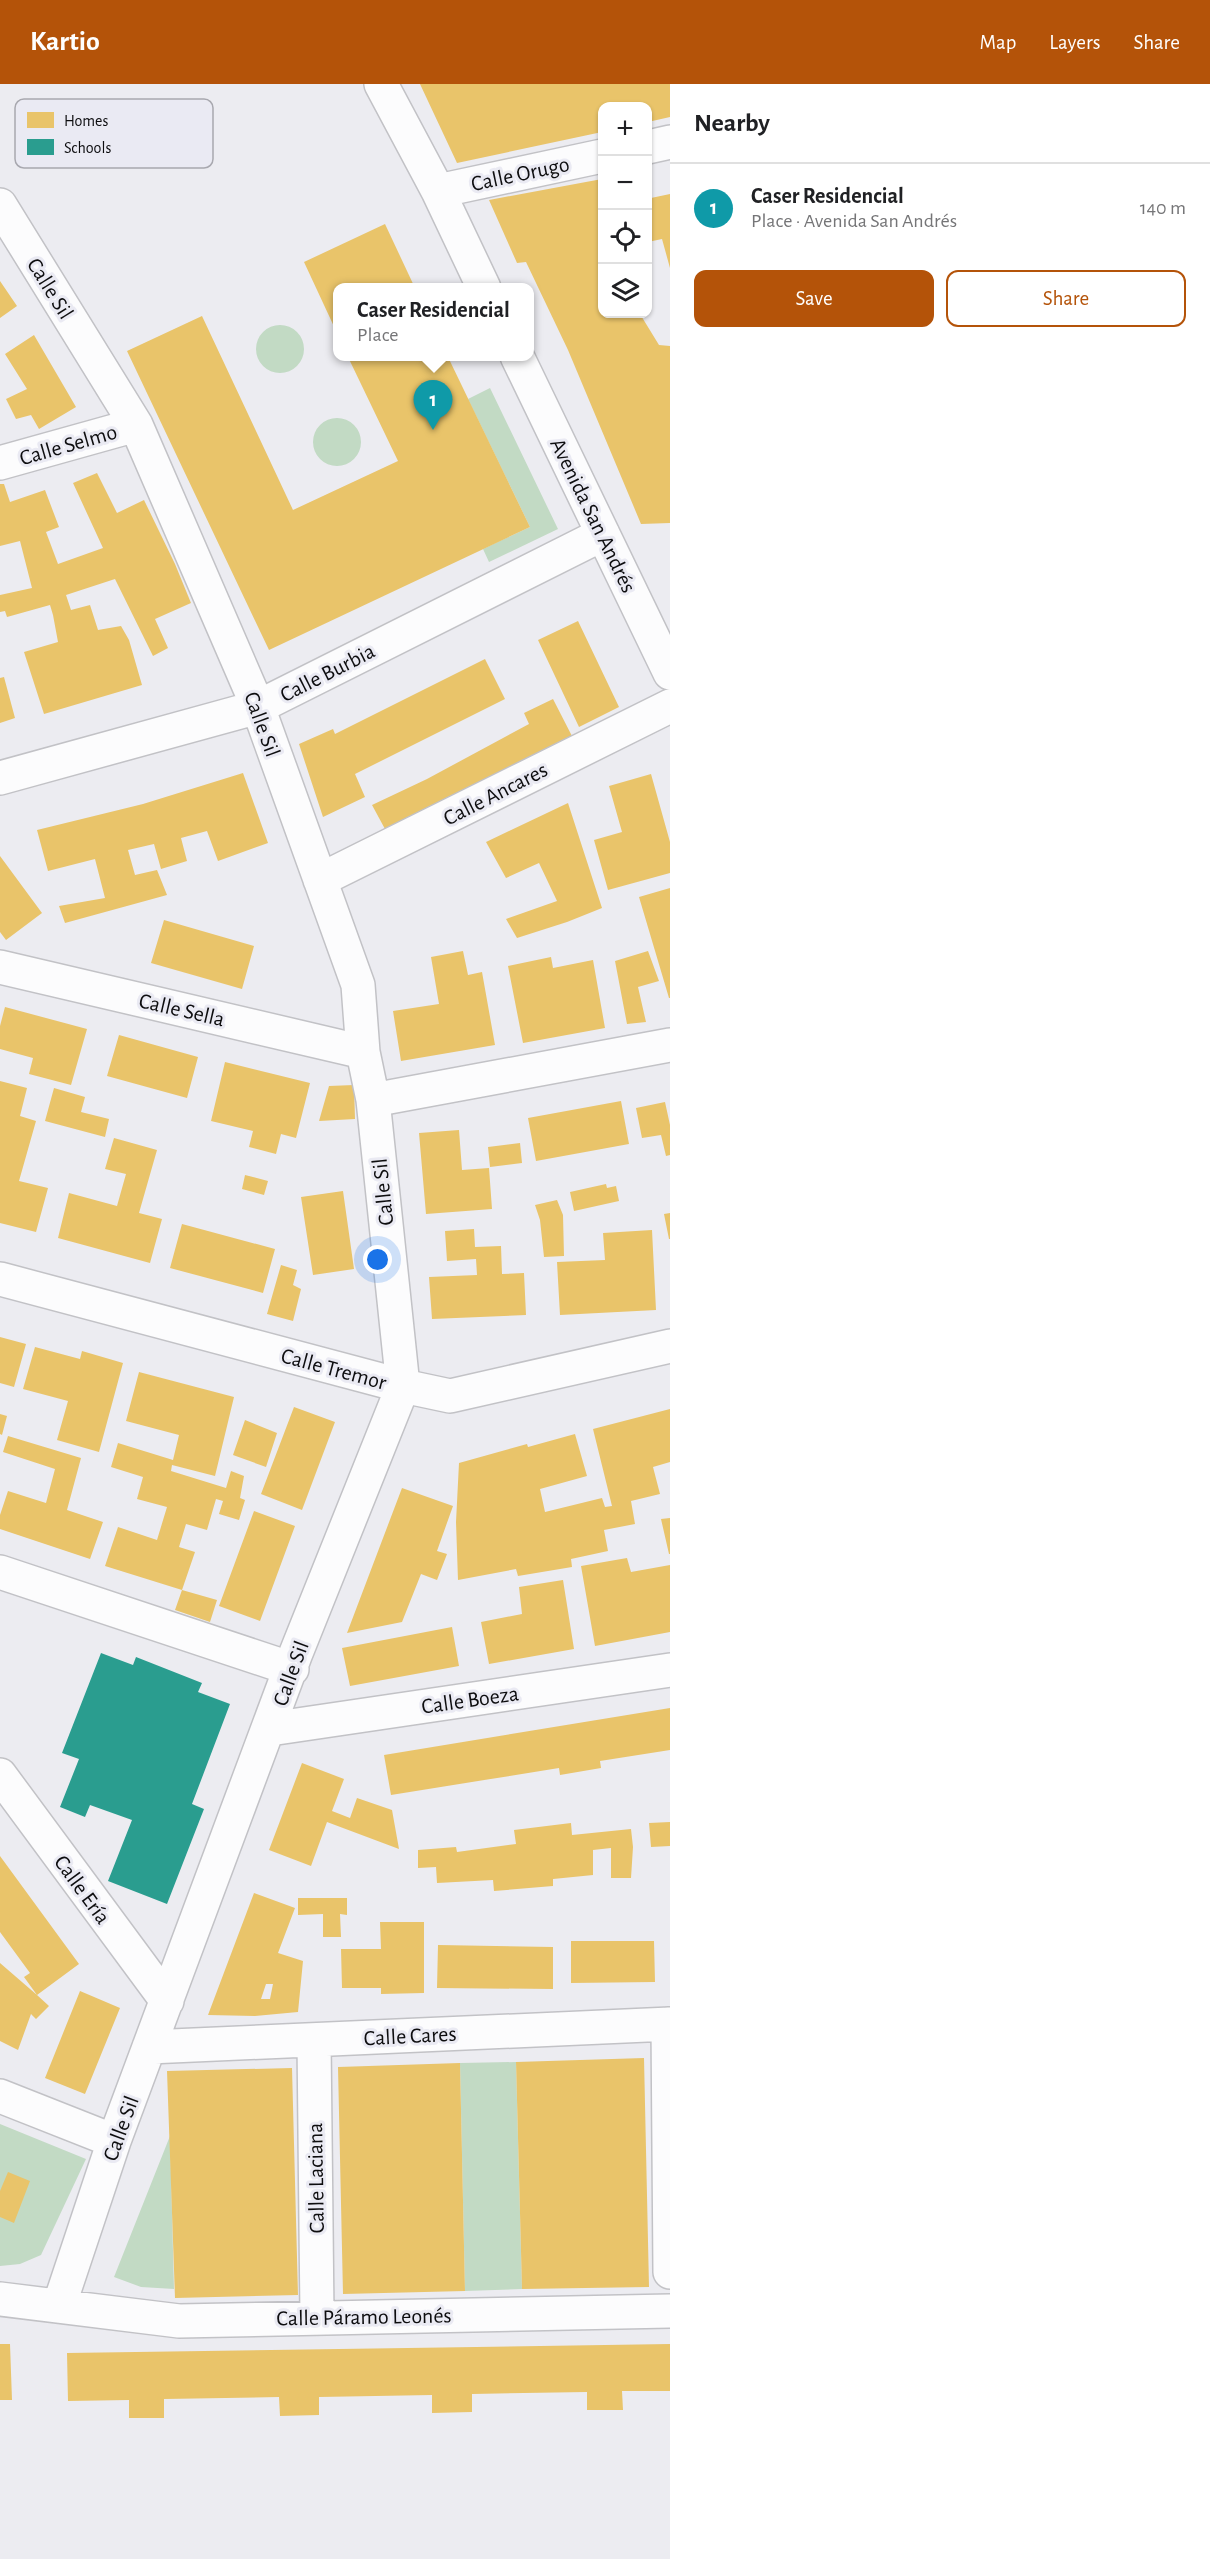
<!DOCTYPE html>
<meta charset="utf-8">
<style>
body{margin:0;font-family:"Alegreya Sans",sans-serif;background:#f6f6f6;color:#202124}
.controls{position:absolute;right:18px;top:18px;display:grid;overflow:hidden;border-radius:12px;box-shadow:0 2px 4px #0004}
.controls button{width:54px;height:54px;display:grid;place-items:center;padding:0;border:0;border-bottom:2px solid #e0e0e0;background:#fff;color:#202124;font:30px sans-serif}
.you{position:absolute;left:378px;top:1176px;width:21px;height:21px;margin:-15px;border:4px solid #fff;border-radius:50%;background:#1a73e8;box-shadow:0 0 0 9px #1a73e833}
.badge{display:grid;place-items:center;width:39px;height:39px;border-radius:50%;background:#b45309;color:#fff;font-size:20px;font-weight:700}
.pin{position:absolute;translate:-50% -50px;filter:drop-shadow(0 2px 3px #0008)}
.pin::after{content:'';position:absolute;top:32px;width:21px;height:18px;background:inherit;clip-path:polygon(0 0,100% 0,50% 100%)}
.popup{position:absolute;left:333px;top:199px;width:201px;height:78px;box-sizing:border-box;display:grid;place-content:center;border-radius:12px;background:#fff;filter:drop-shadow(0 2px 4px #0005);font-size:20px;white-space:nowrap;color:#757577}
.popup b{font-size:22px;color:#202124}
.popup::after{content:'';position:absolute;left:50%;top:100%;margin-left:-12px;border:12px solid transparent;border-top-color:#fff}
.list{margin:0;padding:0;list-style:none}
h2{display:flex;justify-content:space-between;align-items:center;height:78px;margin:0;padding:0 24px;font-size:26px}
h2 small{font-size:20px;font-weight:400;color:#757577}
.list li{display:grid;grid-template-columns:39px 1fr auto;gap:18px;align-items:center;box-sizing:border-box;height:90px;padding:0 24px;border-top:2px solid #e0e0e0}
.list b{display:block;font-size:22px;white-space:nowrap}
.list p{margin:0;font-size:20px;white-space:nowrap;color:#757577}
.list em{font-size:20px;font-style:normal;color:#757577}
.actions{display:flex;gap:12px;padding:18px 24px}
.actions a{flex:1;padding:14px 0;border:2px solid #b45309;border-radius:12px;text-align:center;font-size:21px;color:#b45309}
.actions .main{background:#b45309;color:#fff}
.icon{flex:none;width:33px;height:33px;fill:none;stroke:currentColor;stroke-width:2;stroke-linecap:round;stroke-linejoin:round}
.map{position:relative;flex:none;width:670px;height:2475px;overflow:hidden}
header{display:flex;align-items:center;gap:36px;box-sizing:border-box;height:84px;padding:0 30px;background:#b45309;color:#fff}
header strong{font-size:28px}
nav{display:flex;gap:33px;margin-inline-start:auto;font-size:21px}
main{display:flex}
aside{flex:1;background:#fff}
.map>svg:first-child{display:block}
.green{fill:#c2dac4}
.homes{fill:#e9c46a;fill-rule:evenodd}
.schools{fill:#2a9d8f}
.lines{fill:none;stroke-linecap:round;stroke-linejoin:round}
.minor-casing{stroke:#c2c2c6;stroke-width:36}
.minor{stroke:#fcfcfd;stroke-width:33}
.labels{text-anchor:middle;stroke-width:6;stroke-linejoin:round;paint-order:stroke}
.street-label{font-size:22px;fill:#0d0d0f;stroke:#eaeaf3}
.key{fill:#eaeaf3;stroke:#a8a8af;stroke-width:1.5}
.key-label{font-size:16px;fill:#0d0d0f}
</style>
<header>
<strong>Kartio</strong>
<nav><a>Map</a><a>Layers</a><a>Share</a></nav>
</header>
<main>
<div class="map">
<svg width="670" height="2475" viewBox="0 0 670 2475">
<rect width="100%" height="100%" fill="#ececf1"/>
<path class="green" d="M256 265a24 24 0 1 1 48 0a24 24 0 1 1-48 0Z
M490,304L558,445L489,478L483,465L530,443L468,315Z
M313 358a24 24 0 1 1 48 0a24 24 0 1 1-48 0Z
M516,1978L522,2205L465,2207L460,1979Z
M0,2040L86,2075L41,2171L20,2180L0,2182Z
M170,2052L174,2205L141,2203L114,2193Z"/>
<path class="homes" d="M420,0H670V33L648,38V22H602V48L457,79Z
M602,95V230H640L659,261L670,262V439L641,440L568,266L526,178L517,179L489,116Z
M648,104L651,114L670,110V184L662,155L648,158Z
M385,140L415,204H337V249L304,178Z
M0,197L17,222L0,234Z
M202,232L293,426L398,377L348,273H448L530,443L269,566L127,267Z
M34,251L76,323L39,345L31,331L16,335L6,315L27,305L5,270Z
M97,389L117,429L144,416L175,480L191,519L155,535L168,564L153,572L115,495L66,511L71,526L90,521L98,546L121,542L129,556L142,601L44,630L24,568L58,558L53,531L50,521L7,533L5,527L0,528V511L32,504L20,457L0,462V400H4L10,418L45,406L59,443L46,448L58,480L103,464L73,399Z
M578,537L619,623L579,643L538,556Z
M485,575L505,615L355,690L365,713L323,733L299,660L333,645L335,650Z
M4,593L15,634L0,639V594Z
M553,615L574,656L385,745L372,721L427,695L529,640L524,629Z
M243,689L268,759L218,777L207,747L181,754L187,777L161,785L154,760L128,766L135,791L157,786L167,811L65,839L59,822L105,814L95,775L48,787L37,746L143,720Z
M651,690L670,758V789L608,806L594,756L622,748L609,702Z
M568,719L602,824L567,838L517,854L506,835L557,817L539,779L506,794L486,758Z
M0,772L42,829L6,856L0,848Z
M670,804V914H669L639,813Z
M164,836L254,862L242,905L151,879Z
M463,867L468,891L482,888L495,961L401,977L393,927L439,920L431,873Z
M648,867L659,897L638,903L646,938L627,940L615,877Z
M551,873L553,884L593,876L605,944L523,959L508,882Z
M5,923L87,945L71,1001L29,990L33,974L0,965V942Z
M119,951L198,973L187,1014L107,992Z
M225,978L310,999L296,1054L281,1050L276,1070L249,1063L253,1047L211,1037Z
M0,997L27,1004L20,1032L36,1037L19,1097L48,1104L36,1148L0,1139Z
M354,1001L355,1035L319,1037L329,1002Z
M54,1004L85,1013L81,1028L109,1035L105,1053L45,1037Z
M621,1017L629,1060L536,1077L528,1034Z
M665,1018L670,1041V1071L666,1072L661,1051L642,1054L636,1024Z
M459,1046L462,1086L489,1084L492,1125L426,1130L419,1049Z
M114,1054L157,1066L139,1129L162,1135L150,1179L58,1154L69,1109L117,1122L126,1090L105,1085Z
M520,1059L522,1079L490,1083L488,1063Z
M245,1091L268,1097L264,1111L242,1105Z
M606,1100L607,1104L616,1102L619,1117L574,1127L570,1108Z
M343,1107L354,1185L313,1191L301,1113Z
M557,1116L563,1131L564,1172L544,1173L540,1136L535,1121Z
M670,1129V1155H669L664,1130Z
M182,1140L275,1165L263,1209L170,1184Z
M474,1145L475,1163L501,1162L502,1190L524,1189L526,1231L432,1235L429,1193L477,1191L476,1175L447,1177L445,1147Z
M652,1146L656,1226L560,1231L557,1178L605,1176L603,1149Z
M281,1181L297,1186L293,1201L301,1205L293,1237L267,1230Z
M0,1253L26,1260L14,1303L0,1299Z
M35,1263L80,1275L82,1267L123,1279L99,1368L57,1356L68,1317L23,1305Z
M139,1288L234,1313L215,1392L172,1381L171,1387L226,1404L231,1387L244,1392L240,1414L245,1416L239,1436L219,1430L223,1417L216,1415L207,1446L186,1440L179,1463L195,1468L182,1506L105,1482L118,1443L157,1456L167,1423L137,1415L143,1393L111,1383L118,1359L173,1376L179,1351L126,1337Z
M294,1323L335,1338L302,1426L261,1410Z
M670,1325V1378L653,1383L660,1410L631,1417L635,1440L604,1446L608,1467L571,1475L572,1483L518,1492L516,1485L458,1496L456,1438L459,1379L527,1360L528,1363L575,1350L587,1392L540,1405L545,1428L602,1414L605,1423L612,1422L593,1345Z
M0,1330L7,1332L2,1351L0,1350Z
M245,1336L277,1349L266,1383L233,1371Z
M8,1352L81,1374L67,1426L103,1438L90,1475L0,1445V1431L8,1407L46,1419L55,1385L3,1368Z
M402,1404L453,1422L437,1467L447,1470L437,1496L421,1490L402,1538L347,1549Z
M254,1427L295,1442L260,1537L219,1522Z
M670,1434V1470H669L661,1435Z
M627,1474L631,1488L670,1481V1548L595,1562L581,1482Z
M563,1496L574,1565L489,1580L481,1538L522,1530L519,1503Z
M182,1506L217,1516L210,1538L175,1526Z
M452,1543L459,1582L350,1602L342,1564Z
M670,1624V1666L600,1677L601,1684L560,1691L559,1684L391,1711L384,1671Z
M302,1679L344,1695L332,1727L350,1734L357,1714L392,1726L399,1765L327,1738L311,1782L269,1766Z
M670,1738V1762L651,1763L649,1739Z
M571,1739L572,1751L631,1745L633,1763L631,1794H611V1764L593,1766V1791L553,1795V1802L494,1807L493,1796L437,1799L436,1783L418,1784V1766L456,1763L457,1768L516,1760L514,1746Z
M0,1772L79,1880L37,1911L49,1922L36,1935L31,1930L18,1966L0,1957V1879L37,1911L24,1893L30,1889L0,1848Z
M254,1809L295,1824L278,1869L303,1877L298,1928L255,1932L208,1931ZM266,1900H273L270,1915H261Z
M298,1814H347V1831L340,1830L341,1853H323V1830L298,1831Z
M380,1838H424V1909L381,1910V1904H342L341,1865H381Z
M571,1857H654L655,1898L571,1899Z
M438,1861L553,1863V1905L437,1904Z
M80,1907L120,1924L85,2010L45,1994Z
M644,1974L649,2203L522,2205L516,1978Z
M460,1979L465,2207L343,2210L338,1983Z
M292,1984L298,2211L175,2214L167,1987Z
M8,2088L30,2097L14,2139L0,2133V2107Z
M0,2260H10L12,2316H0Z
M670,2260V2307H622L623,2326H587V2308L472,2310V2328L432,2329V2311L319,2313V2331L280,2332L279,2313L164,2315V2334H129V2316L68,2317L67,2269Z"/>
<path class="schools" d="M101,1569L133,1581L136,1573L202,1599L198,1608L230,1620L192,1720L204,1725L167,1820L108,1797L132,1736L90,1721L85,1733L60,1723L79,1675L62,1669Z"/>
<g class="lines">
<defs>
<path id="minor" d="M381,0L438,107L484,204
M648,63L670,58
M438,107L602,72
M0,121L136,341L258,623L358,901L363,968L373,1016L403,1302L296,1569L114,2057L59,2222
M517,272L670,589
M0,379L136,341
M0,694L258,623L603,450
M320,796L670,622
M0,883L363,968
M373,1016L670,961
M0,1195L403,1302L450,1312L670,1262
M0,1488L292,1585
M270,1645L670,1586
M0,1691L167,1917
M668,1940L670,2188
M314,1956L317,2232
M149,1963L670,1940
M0,2012L114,2057
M0,2215L179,2237L670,2227"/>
</defs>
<use href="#minor" class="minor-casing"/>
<use href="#minor" class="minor"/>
</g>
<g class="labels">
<g class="street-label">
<text transform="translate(520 89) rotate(-12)" y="8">Calle Orugo</text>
<text transform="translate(51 204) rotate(58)" y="8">Calle Sil</text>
<text transform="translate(68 360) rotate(-16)" y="8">Calle Selmo</text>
<text transform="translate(594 431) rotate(64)" y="8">Avenida San Andrés</text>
<text transform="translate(327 588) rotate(-27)" y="8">Calle Burbia</text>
<text transform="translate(263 640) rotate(70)" y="8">Calle Sil</text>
<text transform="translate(495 709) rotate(-27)" y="8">Calle Ancares</text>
<text transform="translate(182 925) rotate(13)" y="8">Calle Sella</text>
<text transform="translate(382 1108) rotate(-96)" y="8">Calle Sil</text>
<text transform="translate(334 1284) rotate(15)" y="8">Calle Tremor</text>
<text transform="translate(290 1589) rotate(-70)" y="8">Calle Sil</text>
<text transform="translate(470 1615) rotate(-8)" y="8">Calle Boeza</text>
<text transform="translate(83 1805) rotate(54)" y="8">Calle Ería</text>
<text transform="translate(410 1951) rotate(-3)" y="8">Calle Cares</text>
<text transform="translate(120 2044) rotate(-70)" y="8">Calle Sil</text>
<text transform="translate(315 2094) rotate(-91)" y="8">Calle Laciana</text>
<text transform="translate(364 2232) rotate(-1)" y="8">Calle Páramo Leonés</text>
</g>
</g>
<rect x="15" y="15" width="198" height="69" rx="9" class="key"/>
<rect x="27" y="28" width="27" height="16" fill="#e9c46a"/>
<rect x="27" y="55" width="27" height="16" fill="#2a9d8f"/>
<g class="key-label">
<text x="64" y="42">Homes</text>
<text x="64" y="69">Schools</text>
</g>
</svg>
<div class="controls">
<button>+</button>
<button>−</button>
<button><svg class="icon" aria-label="locate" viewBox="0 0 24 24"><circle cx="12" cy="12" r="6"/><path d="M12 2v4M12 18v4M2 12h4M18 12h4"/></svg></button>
<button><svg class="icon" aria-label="layers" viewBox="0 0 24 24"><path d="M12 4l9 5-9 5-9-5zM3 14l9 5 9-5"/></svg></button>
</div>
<div class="you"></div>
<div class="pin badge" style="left:433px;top:346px;background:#0f9aa8">1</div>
<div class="popup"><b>Caser Residencial</b>Place</div>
</div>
<aside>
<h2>Nearby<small></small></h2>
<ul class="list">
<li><span class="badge" style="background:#0f9aa8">1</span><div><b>Caser Residencial</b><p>Place · Avenida San Andrés</p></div><em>140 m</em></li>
</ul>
<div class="actions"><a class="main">Save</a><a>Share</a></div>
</aside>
</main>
